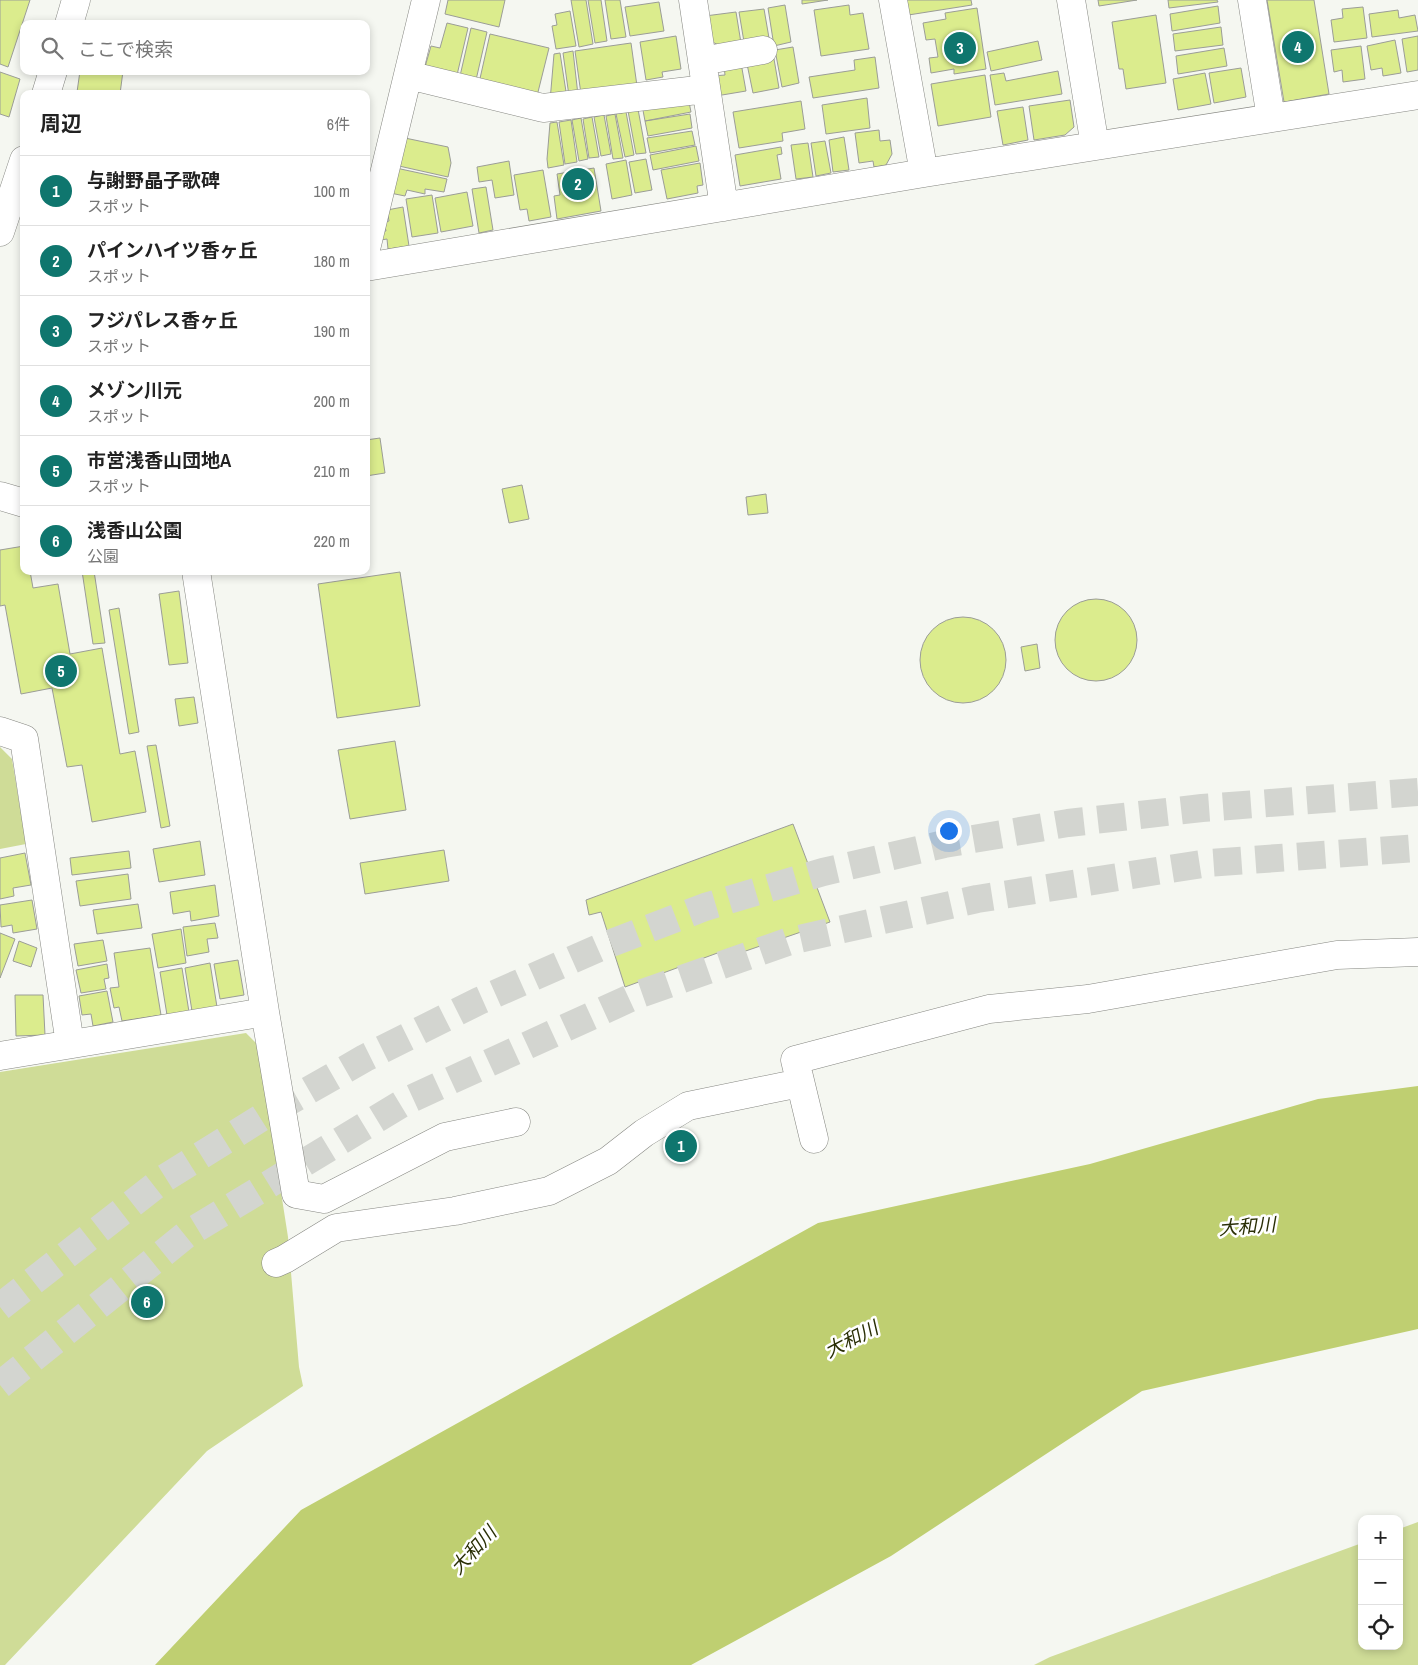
<!DOCTYPE html>
<html lang="ja">
<meta charset="utf-8">
<style>
body{margin:0;font-family:"Archivo Narrow","Noto Sans JP",sans-serif;background:#f6f6f6;color:#222}
.controls{position:absolute;right:15px;bottom:15px;display:grid;overflow:hidden;border-radius:10px;box-shadow:0 2px 8px #0003}
.controls button{width:45px;height:45px;display:grid;place-items:center;padding:0;border:0;border-bottom:1px solid #e0e0e0;background:#fff;color:#222;font:25px sans-serif}
.you{position:absolute;left:948px;top:830px;width:18px;height:18px;margin:-12px;border:4px solid #fff;border-radius:50%;background:#1a73e8;box-shadow:0 0 0 8px #1a73e833}
.badge{display:grid;place-items:center;width:32px;height:32px;border-radius:50%;background:#0f766e;color:#fff;font-size:16px;font-weight:700}
.pin{position:absolute;translate:-50% -50%;border:2px solid #fff;box-shadow:0 1px 5px #0006}
.list{margin:0;padding:0;list-style:none}
h2{display:flex;justify-content:space-between;align-items:center;height:65px;margin:0;padding:0 20px;font-size:21px}
h2 small{font-size:16px;font-weight:400;color:#767676}
.list li{display:grid;grid-template-columns:32px 1fr auto;gap:15px;align-items:center;box-sizing:border-box;height:70px;padding:0 20px;border-top:1px solid #e0e0e0}
.list b{display:block;font-size:19px;white-space:nowrap}
.list p{margin:0;font-size:16px;white-space:nowrap;color:#767676}
.list em{font-size:16px;font-style:normal;color:#767676}
.icon{flex:none;width:28px;height:28px;fill:none;stroke:currentColor;stroke-width:2;stroke-linecap:round;stroke-linejoin:round}
.map{position:relative;flex:none;width:1418px;height:1665px;overflow:hidden}
.search{position:absolute;background:#fff;box-shadow:0 2px 8px #0003;left:20px;top:20px;width:350px;height:55px;display:flex;align-items:center;gap:12px;box-sizing:border-box;padding:0 18px;border-radius:10px;color:#767676;font-size:19px}
.panel{position:absolute;background:#fff;box-shadow:0 2px 8px #0003;left:20px;top:90px;width:350px;height:485px;border-radius:10px}
.map>svg:first-child{display:block}
.green{fill:#cfdc97}
.water{fill:#bfcf71}
.building{fill:#dbec8d;stroke:#9b9d97}
.lines{fill:none;stroke-linecap:round;stroke-linejoin:round}
.highway-tunnel{stroke:#d3d5d0;stroke-width:28;stroke-dasharray:28 14;stroke-linecap:butt}
.minor-casing{stroke:#868782;stroke-width:29}
.minor{stroke:#fff;stroke-width:28}
.labels{text-anchor:middle;stroke-width:5;stroke-linejoin:round;paint-order:stroke}
.water-label{font-size:19px;font-style:italic;fill:#2a2f06;stroke:#fff}
</style>
<div class="map">
<svg width="1418" height="1665" viewBox="0 0 1418 1665">
<rect width="100%" height="100%" fill="#f5f7f1"/>
<path class="green" d="M0,747L12,759L26,844L0,849Z
M246,1033L258,1045L288,1237L299,1367L303,1386L207,1451L5,1665H0V1072Z
M1418,1522V1665H1034L1050,1657L1362,1543V1646H1399V1529Z"/>
<path class="water" d="M1418,1086V1329L1142,1391L891,1556L691,1665H155L301,1510L818,1223L1090,1164L1318,1099Z"/>
<path class="building" d="M0,0H30L8,67L0,64Z
M448,0H505L499,27L445,14Z
M571,0H586L593,44L579,47Z
M588,0H601L607,41L595,43Z
M605,0H620L626,37L611,39Z
M802,0H828L802,4Z
M900,0H971L972,5L902,16Z
M1098,0H1137L1099,6Z
M1168,0H1217L1218,2L1169,8Z
M1267,0H1314L1329,94L1284,102Z
M659,2L664,31L630,36L625,7Z
M785,5L791,42L774,46L768,8Z
M849,5L850,15L863,13L869,49L821,56L814,10Z
M1218,6L1220,23L1172,31L1170,14Z
M1363,7L1367,38L1334,42L1331,20L1343,18L1342,9Z
M977,8L986,69L954,74V69L931,73L929,58L938,57L935,39L926,40L923,23L946,19L945,13Z
M764,9L769,38L744,42L739,12Z
M1398,10L1399,18L1415,15L1418,31L1372,37L1369,14Z
M570,11L576,46L556,49L552,26L557,25L555,14Z
M736,12L741,43L720,46L709,40L705,16Z
M1156,15L1166,83L1126,89L1123,69H1119L1112,22Z
M447,23L468,28L457,75L425,67L431,46L440,48Z
M1221,27L1223,45L1175,51L1173,34Z
M471,28L487,32L476,80L460,76Z
M490,34L549,48L537,96L479,83Z
M676,36L681,69L662,72L663,77L646,80L640,42Z
M1418,36V70L1407,72L1402,39Z
M1395,40L1401,73L1383,76L1382,68L1371,70L1367,46Z
M1038,41L1042,60L991,71L987,52Z
M631,43L637,86L581,94L575,51Z
M1361,46L1365,79L1343,82L1342,70L1334,72L1331,50Z
M793,47L799,83L782,87L775,50Z
M1224,48L1227,66L1178,74L1176,56Z
M573,51L578,95L569,96L563,53Z
M560,53L567,98L550,101L554,54Z
M875,57L879,88L813,98L809,77L855,70L854,60Z
M774,59L779,88L753,93L747,64Z
M741,63L746,91L716,96L713,76L725,75L724,66Z
M1241,68L1246,97L1214,103L1209,73Z
M80,71H123L120,94L77,92Z
M1058,71L1062,94L995,105L990,75L1004,73L1006,81Z
M0,72L20,79L9,117L0,114Z
M1205,73L1211,104L1178,110L1173,79Z
M985,75L991,117L938,126L931,84Z
M688,97L691,112L645,121L642,105Z
M867,98L870,128L826,134L822,105Z
M1070,100L1074,127L1065,135L1034,140L1029,106Z
M801,101L805,129L782,133L783,141L739,148L733,112Z
M1023,107L1028,140L1003,145L997,111Z
M638,109L646,153L636,154L628,111Z
M626,112L634,155L625,157L616,114Z
M615,114L623,158L613,159L606,116Z
M690,114L692,128L648,136L645,121Z
M604,115L611,154L601,156L594,117Z
M592,117L599,157L589,158L583,119Z
M581,118L588,159L579,161L572,120Z
M571,120L577,162L565,164L559,122Z
M557,122L564,165L548,168L547,159L550,123Z
M879,130L880,141L890,140L892,154L886,165L874,167L873,161L859,163L855,133Z
M692,131L695,145L650,153L647,138Z
M844,137L849,170L833,172L829,140Z
M405,138L448,147L451,163L448,177L399,166Z
M825,141L831,173L816,176L811,143Z
M808,143L813,177L796,179L791,145Z
M696,146L699,161L653,170L650,155Z
M781,147L782,154L777,155L781,179L740,186L735,155Z
M646,159L652,190L635,193L629,162Z
M626,160L632,195L612,199L606,164Z
M509,161L514,195L495,198L492,180L479,182L477,167Z
M700,163L703,185L697,186L698,193L667,199L661,170Z
M396,168L447,179L444,192L425,189V194L407,190L405,196L390,193Z
M594,168L601,211L557,219L554,196L560,195L557,174Z
M543,170L551,217L529,221L527,209L520,210L514,175Z
M486,187L493,230L479,233L472,189Z
M467,192L473,226L441,232L435,198Z
M432,195L438,233L412,237L406,199Z
M403,207L409,246L388,249L387,239L381,240L380,232L386,231L384,222L389,221L387,210Z
M380,438L385,473L366,476V440Z
M522,485L529,519L509,523L502,489Z
M766,494L768,513L748,515L746,497Z
M24,546V571H30L33,588L58,584L70,654L102,648L120,754L135,751L146,812L92,822L82,765L67,767L52,688L21,694L5,605L0,606V550Z
M82,571H94L105,643L93,644Z
M400,572L420,706L337,718L318,584Z
M179,591L188,663L169,665L159,594Z
M1055 640a41 41 0 1 1 82 0a41 41 0 1 1-82 0Z
M119,608L139,732L129,734L109,610Z
M920 660a43 43 0 1 1 86 0a43 43 0 1 1-86 0Z
M1037,644L1040,668L1025,671L1021,647Z
M194,697L198,723L179,726L175,699Z
M395,741L406,810L350,819L338,750Z
M156,745L170,826L161,828L147,746Z
M793,824L830,922L734,955L731,948L625,987L601,912L589,915L586,900Z
M200,841L205,875L159,882L153,849Z
M444,850L449,881L365,894L360,863Z
M129,851L131,868L72,875L70,858Z
M25,853L31,885L13,888L14,896L0,899V858Z
M128,874L131,899L80,906L76,881Z
M215,885L219,916L191,921L190,911L173,914L170,892Z
M32,900L37,929L13,933L12,925L1,927L0,905Z
M138,904L142,928L97,934L93,910Z
M215,923L218,938L207,939L209,952L187,956L183,927Z
M181,929L186,963L158,968L152,934Z
M0,933L15,939L0,978Z
M103,940L107,961L78,966L74,944Z
M19,941L37,948L31,967L13,961Z
M150,948L161,1015L122,1021L119,1007L114,1008L110,988L119,987L114,953Z
M238,960L244,995L220,999L214,964Z
M210,963L217,1007L192,1011L185,968Z
M107,964L109,978L104,979L106,989L81,993L76,970Z
M182,968L189,1012L167,1015L160,972Z
M107,991L113,1022L93,1026L91,1014L82,1015L79,996Z
M15,995H43L45,1035L16,1036Z"/>
<g class="lines">
<path class="highway-tunnel" d="M0,1307L165,1178L264,1116L365,1058L479,1001L601,947L705,907L823,872L944,844L1068,823L1202,808L1418,792
M0,1385L187,1234L406,1101L637,995L790,941L977,899L1208,863L1418,848"/>
<defs>
<path id="minor" d="M693,0L724,207
M893,0L924,173
M1071,0L1095,146
M1252,0L1271,118
M69,24L76,0
M702,61L763,50
M408,75L543,108L706,89
M46,94L53,71
M0,232L24,160
M366,249L426,0
M366,267L924,173L1418,95
M0,496L24,503
M0,731L24,739L70,1044
M265,1012L296,1194L324,1199L445,1137L516,1122
M0,1056L265,1012L196,571
M814,1139L795,1060L989,1009L1088,999L1337,955L1418,952
M276,1263L285,1259L336,1228L455,1211L549,1191L608,1161L644,1133L688,1106L800,1083"/>
</defs>
<use href="#minor" class="minor-casing"/>
<use href="#minor" class="minor"/>
</g>
<g class="labels">
<g class="water-label">
<text transform="translate(1247 1226) rotate(-4)" y="7">大和川</text>
<text transform="translate(851 1339) rotate(-27)" y="7">大和川</text>
<text transform="translate(473 1550) rotate(-47)" y="7">大和川</text>
</g>
</g>
</svg>
<div class="controls">
<button>+</button>
<button>−</button>
<button><svg class="icon" aria-label="locate" viewBox="0 0 24 24"><circle cx="12" cy="12" r="6"/><path d="M12 2v4M12 18v4M2 12h4M18 12h4"/></svg></button>
</div>
<div class="you"></div>
<div class="pin badge" style="left:681px;top:1146px">1</div>
<div class="pin badge" style="left:578px;top:184px">2</div>
<div class="pin badge" style="left:960px;top:48px">3</div>
<div class="pin badge" style="left:1298px;top:47px">4</div>
<div class="pin badge" style="left:61px;top:671px">5</div>
<div class="pin badge" style="left:147px;top:1302px">6</div>
<div class="search"><svg class="icon" aria-label="search" viewBox="0 0 24 24"><circle cx="10" cy="10" r="6"/><path d="M15 15l6 6"/></svg>ここで検索</div>
<section class="panel">
<h2>周辺<small>6件</small></h2>
<ul class="list">
<li><span class="badge">1</span><div><b>与謝野晶子歌碑</b><p>スポット</p></div><em>100 m</em></li>
<li><span class="badge">2</span><div><b>パインハイツ香ヶ丘</b><p>スポット</p></div><em>180 m</em></li>
<li><span class="badge">3</span><div><b>フジパレス香ヶ丘</b><p>スポット</p></div><em>190 m</em></li>
<li><span class="badge">4</span><div><b>メゾン川元</b><p>スポット</p></div><em>200 m</em></li>
<li><span class="badge">5</span><div><b>市営浅香山団地A</b><p>スポット</p></div><em>210 m</em></li>
<li><span class="badge">6</span><div><b>浅香山公園</b><p>公園</p></div><em>220 m</em></li>
</ul>
</section>
</div>
